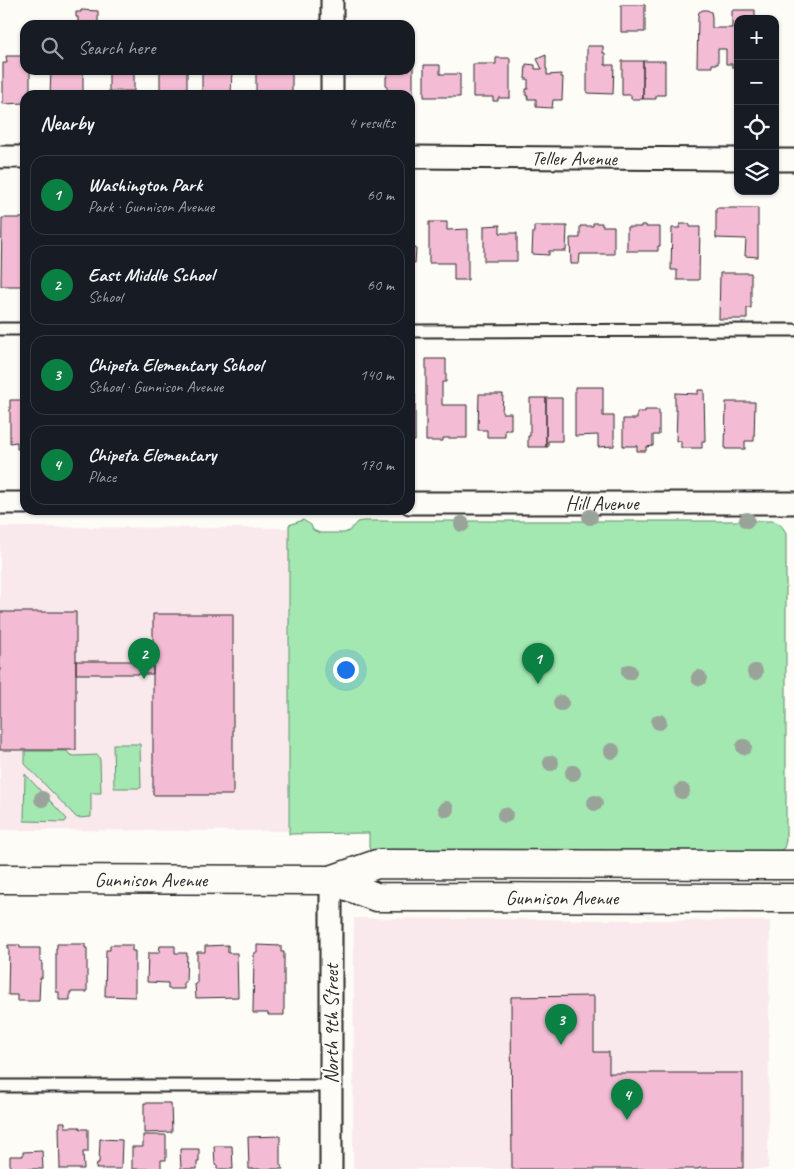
<!DOCTYPE html>
<meta charset="utf-8">
<style>
body{margin:0;font-family:Caveat,sans-serif;background:#242831;color:#f1f3f6}
.controls{position:absolute;right:15px;top:15px;display:grid;overflow:hidden;border-radius:10px;box-shadow:0 1px 4px #0004}
.controls button{width:45px;height:45px;display:grid;place-items:center;padding:0;border:0;border-bottom:1px solid #363941;background:#171b24;color:#f1f3f6;font:25px sans-serif}
.you{position:absolute;left:345px;top:669px;width:18px;height:18px;margin:-12px;border:4px solid #fff;border-radius:50%;background:#1a73e8;box-shadow:0 0 0 8px #1a73e833}
.badge{display:grid;place-items:center;width:32px;height:32px;border-radius:50%;background:#0b8043;color:#fff;font-size:16px;font-weight:700}
.pin{position:absolute;translate:-50% -41px;filter:drop-shadow(0 1px 2px #0008)}
.pin::after{content:'';position:absolute;top:26px;width:18px;height:15px;background:inherit;clip-path:polygon(0 0,100% 0,50% 100%)}
.list{margin:0;padding:0;list-style:none}
h2{display:flex;justify-content:space-between;align-items:center;height:65px;margin:0;padding:0 20px;font-size:21px}
h2 small{font-size:16px;font-weight:400;color:#9ea1a6}
.list li{display:grid;grid-template-columns:32px 1fr auto;gap:15px;align-items:center;box-sizing:border-box;height:80px;margin:0 10px 10px;padding:0 10px;border:1px solid #363941;border-radius:15px}
.list b{display:block;font-size:19px;white-space:nowrap}
.list p{margin:0;font-size:16px;white-space:nowrap;color:#9ea1a6}
.list em{font-size:16px;font-style:normal;color:#9ea1a6}
.icon{flex:none;width:28px;height:28px;fill:none;stroke:currentColor;stroke-width:2;stroke-linecap:round;stroke-linejoin:round}
.map{position:relative;flex:none;width:794px;height:1169px;overflow:hidden}
.search{position:absolute;background:#171b24;box-shadow:0 1px 4px #0004;left:20px;top:20px;width:395px;height:55px;display:flex;align-items:center;gap:12px;box-sizing:border-box;padding:0 18px;border-radius:15px;color:#9ea1a6;font-size:19px}
.panel{position:absolute;background:#171b24;box-shadow:0 1px 4px #0004;left:20px;top:90px;width:395px;height:425px;border-radius:15px}
.map>svg:first-child{display:block}
.built{fill:#fae9ec}
.green{fill:#a3e7b1;stroke:#67896e}
.building{fill:#f3bcd4;stroke:#2b2b2b}
.lines{fill:none;stroke-linecap:round;stroke-linejoin:round}
.lane-casing{stroke:#2b2b2b;stroke-width:15}
.street-casing{stroke:#2b2b2b;stroke-width:25}
.secondary-casing{stroke:#2b2b2b;stroke-width:31}
.lane{stroke:#fdfcf7;stroke-width:11}
.street{stroke:#fdfcf7;stroke-width:21}
.secondary{stroke:#fdfcf7;stroke-width:28}
.tree{fill:#9aa399}
.labels{text-anchor:middle;stroke-width:4.5;stroke-linejoin:round;paint-order:stroke}
.street-label{font-size:20px;fill:#2b2b2b;stroke:#fdfcf7}
</style>
<div class="map">
<svg width="794" height="1169" viewBox="0 0 794 1169">
<rect width="100%" height="100%" fill="#fdfcf7"/>
<filter id="ink" filterUnits="userSpaceOnUse"><feTurbulence type="fractalNoise" baseFrequency=".02" numOctaves="2"/><feDisplacementMap in="SourceGraphic" scale="10" xChannelSelector="R" yChannelSelector="G"/><feConvolveMatrix kernelMatrix="1 2 1 2 8 2 1 2 1" color-interpolation-filters="sRGB"/></filter>
<g filter="url(#ink)">
<path class="built" d="M0,527L289,528L288,831L0,830Z
M354,918L770,921L768,1169H353Z"/>
<path class="green" d="M303,520L311,525L313,530L320,533H344L349,531L357,522L363,521H774C781,524 784,528 786,534V841L784,848L776,853H371L369,847V833L289,834V525Z
M113,744H140L141,788H114Z
M25,751H67L70,755L75,756L98,755L100,760L101,793H91V817L77,818L25,764Z
M25,774L67,819L65,822L24,821Z"/>
<path class="building" d="M621,5H645V32H621Z
M81,10L98,11V25H78V17H76V12H81Z
M703,10H707L711,12L712,17V28H732V10H755V19H738V67H732V64H726V49H718V64H712V67H697L698,17L699,12Z
M587,46H603V53H605V65H614L613,94L587,93Z
M546,55V69H547V75L561,74V77H563L562,100H553L552,108L536,107V99H527L528,96H526V89H528V79H525L526,64L535,65V69H542L537,59Z
M6,56H25V70H30V90H33V95H25V103L3,104V63H7Z
M496,58H510V98H498V101H493V97H473V64H496Z
M622,61H643V99H631V95H622Z
M643,61H665V95H656V99H643Z
M410,62H413V98H410V95H387V86H386V77H387V70H410Z
M424,65H440V74H460V97H424Z
M51,70H83V95H50Z
M109,70H134V91H109Z
M160,70H187V95H160Z
M202,70H232L231,94L207,95V94H202Z
M256,70H292V93H280V95H262V93H256Z
M716,208H758V257L745,256L746,239L716,238Z
M2,218H25V286H1Z
M410,221H413L412,248H416L415,263L410,262Z
M429,222H447V230L468,229V280H454V263H429Z
M593,223H602V226H614V254H580L579,264H571L570,238H580V226H593Z
M680,224H690V227H700L699,280H677V270H671L672,228H680Z
M500,225V233H517V261H484V226Z
M641,225H646V227H660V246H658V251H627V227H641Z
M534,226H567L566,251H549V255L532,254L533,232H534Z
M720,273H751V308H747V319H719Z
M426,359H446V382H442V405H467V438H443V441H426Z
M575,387H603V416H614V446L598,447V435L575,436Z
M698,390H704L705,441H702V448H681V441H676L677,410H675V393L698,394Z
M410,394H415V441H410Z
M479,394H503L502,413H511V430H505V437H487V430H478Z
M530,398H546V447H528V436H530Z
M546,398H562V441H548V447H546Z
M10,400H25V449H17V442L10,443Z
M726,402H755L754,441H745V449H725Z
M645,410H659V435H653V446L646,447V451H637V446H623V419H637V412H645Z
M0,612H76V750H0Z
M153,614H233V795H153Z
M76,661H153V674H76Z
M57,944H85V948H87V992H70V1000H59V992H56V948H57Z
M8,945H20V948H40V961H42V978H40L39,1001H17V995H8L9,948H8Z
M110,945H132V951H135V997L105,996L106,950H110Z
M228,945V953H237L238,997L196,998L195,984H197V952H205V946Z
M257,945L281,946V952H284V1015H268V1013H253L254,953H257Z
M160,946H175V953H187L186,982H184V989H168V983L147,982L148,953H159Z
M594,996V1052H609V1073H743V1168H699V1169H512L511,997Z
M144,1103H171L172,1132L144,1133Z
M60,1122H65V1127H80V1129H88V1152H83L84,1169H60L59,1127H60Z
M143,1135H166V1160H161V1169H132V1147H143Z
M280,1136V1164L283,1169H249L248,1137Z
M100,1139L122,1140L121,1169H96L97,1163H99Z
M214,1146H232L233,1169H217V1165H215Z
M180,1149H199V1162H197V1169H181Z
M42,1151L43,1169H10V1156H23V1152Z"/>
<g class="lines">
<defs>
<path id="lane" d="M0,329H25
M410,331L794,330
M0,1086H331"/>
<g id="street">
<path d="M332,0V25"/>
<path d="M332,70V95"/>
<path d="M0,157H25"/>
<path id="s1" d="M410,157L738,159"/>
<path d="M775,160H794"/>
<path d="M0,503H25"/>
<path id="s2" d="M410,503H794"/>
<path d="M331,880V1169"/>
</g>
<g id="secondary">
<path id="s3" d="M0,879L331,880L377,864L794,865"/>
<path id="s4" d="M331,880L376,897L794,898"/>
</g>
</defs>
<use href="#lane" class="lane-casing"/>
<use href="#street" class="street-casing"/>
<use href="#secondary" class="secondary-casing"/>
<use href="#lane" class="lane"/>
<use href="#street" class="street"/>
<use href="#secondary" class="secondary"/>
</g>
<g class="tree">
<circle cx="590" cy="517" r="8"/>
<circle cx="747" cy="520" r="8"/>
<circle cx="462" cy="524" r="8"/>
<circle cx="629" cy="672" r="8"/>
<circle cx="755" cy="672" r="8"/>
<circle cx="699" cy="678" r="8"/>
<circle cx="561" cy="703" r="8"/>
<circle cx="659" cy="722" r="8"/>
<circle cx="744" cy="747" r="8"/>
<circle cx="612" cy="751" r="8"/>
<circle cx="551" cy="763" r="8"/>
<circle cx="573" cy="773" r="8"/>
<circle cx="682" cy="791" r="8"/>
<circle cx="42" cy="799" r="8"/>
<circle cx="595" cy="803" r="8"/>
<circle cx="446" cy="809" r="8"/>
<circle cx="505" cy="815" r="8"/>
</g>
</g>
<g class="labels">
<g class="street-label">
<text dy="7" stroke="none"><textPath href="#s1" startOffset="164">Teller Avenue</textPath></text>
<text dy="7" stroke="none"><textPath href="#s2" startOffset="192">Hill Avenue</textPath></text>
<text dy="7" stroke="none"><textPath href="#s3" startOffset="151">Gunnison Avenue</textPath></text>
<text dy="7" stroke="none"><textPath href="#s4" startOffset="234">Gunnison Avenue</textPath></text>
<text transform="translate(331 1024) rotate(-90)" y="7">North 9th Street</text>
</g>
</g>
</svg>
<div class="controls">
<button>+</button>
<button>−</button>
<button><svg class="icon" aria-label="locate" viewBox="0 0 24 24"><circle cx="12" cy="12" r="6"/><path d="M12 2v4M12 18v4M2 12h4M18 12h4"/></svg></button>
<button><svg class="icon" aria-label="layers" viewBox="0 0 24 24"><path d="M12 4l9 5-9 5-9-5zM3 14l9 5 9-5"/></svg></button>
</div>
<div class="you"></div>
<div class="pin badge" style="left:538px;top:684px">1</div>
<div class="pin badge" style="left:144px;top:679px">2</div>
<div class="pin badge" style="left:561px;top:1045px">3</div>
<div class="pin badge" style="left:627px;top:1120px">4</div>
<div class="search"><svg class="icon" aria-label="search" viewBox="0 0 24 24"><circle cx="10" cy="10" r="6"/><path d="M15 15l6 6"/></svg>Search here</div>
<section class="panel">
<h2>Nearby<small>4 results</small></h2>
<ul class="list">
<li><span class="badge">1</span><div><b>Washington Park</b><p>Park · Gunnison Avenue</p></div><em>60 m</em></li>
<li><span class="badge">2</span><div><b>East Middle School</b><p>School</p></div><em>60 m</em></li>
<li><span class="badge">3</span><div><b>Chipeta Elementary School</b><p>School · Gunnison Avenue</p></div><em>140 m</em></li>
<li><span class="badge">4</span><div><b>Chipeta Elementary</b><p>Place</p></div><em>170 m</em></li>
</ul>
</section>
</div>
